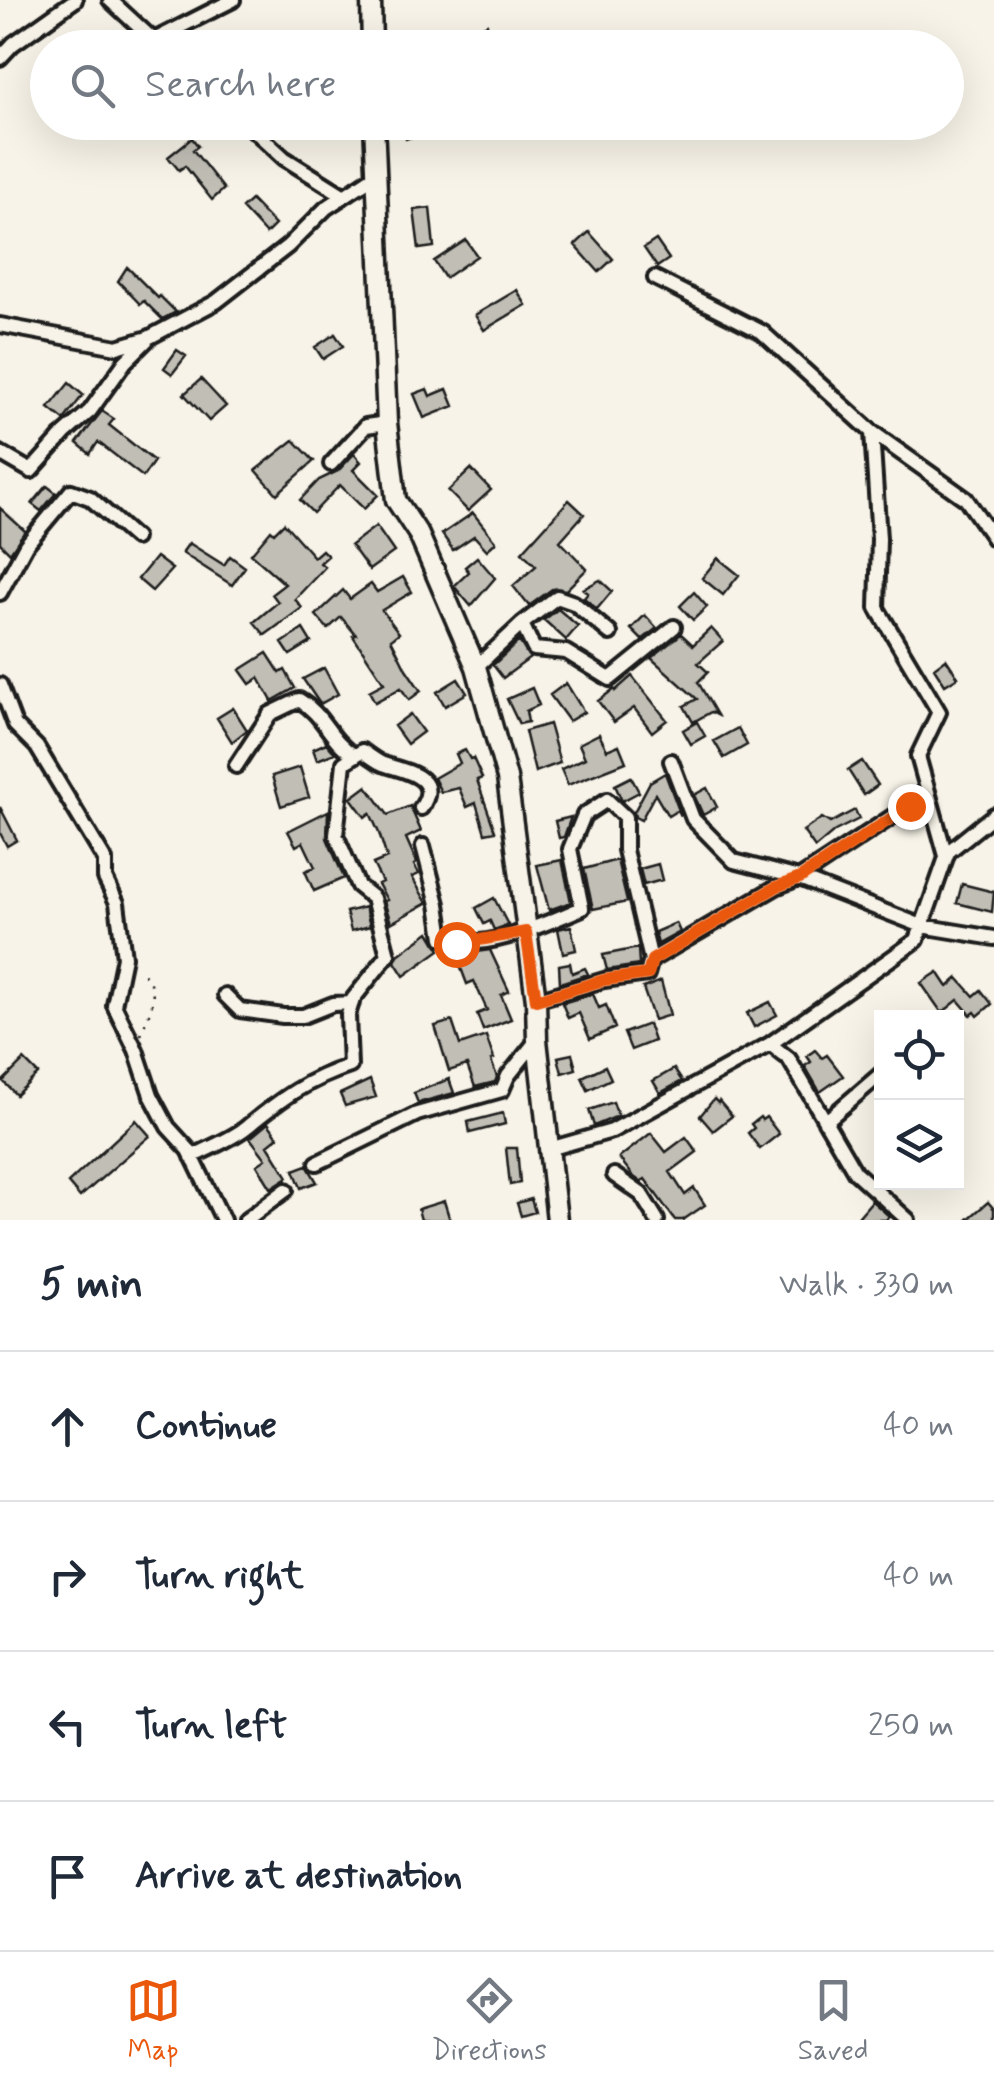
<!DOCTYPE html>
<meta charset="utf-8">
<style>
body{margin:0;font-family:Mynerve,sans-serif;background:#f6f6f7;color:#1f2937}
.controls{position:absolute;right:30px;bottom:30px;display:grid;overflow:hidden;border-radius:0px;box-shadow:0 10px 40px #0002}
.controls button{width:90px;height:90px;display:grid;place-items:center;padding:0;border:0;border-bottom:2px solid #e0e1e3;background:#fff;color:#1f2937;font:50px sans-serif}
.stop{position:absolute;width:30px;height:30px;margin:-22px;border:8px solid #ea580c;border-radius:50%;background:#fff}
.stop.end{background:#ea580c;border-color:#fff;box-shadow:0 2px 10px #0008}
.list{margin:0;padding:0;list-style:none}
h2{display:flex;justify-content:space-between;align-items:center;height:130px;margin:0;padding:0 40px;font-size:42px}
h2 small{font-size:32px;font-weight:400;color:#747a83}
.list li{display:grid;grid-template-columns:65px 1fr auto;gap:30px;align-items:center;box-sizing:border-box;height:150px;padding:0 40px;border-top:2px solid #e0e1e3}
.list b{display:block;font-size:38px;white-space:nowrap}
.list em{font-size:32px;font-style:normal;color:#747a83}
.icon{flex:none;width:55px;height:55px;fill:none;stroke:currentColor;stroke-width:2;stroke-linecap:round;stroke-linejoin:round}
.map{position:relative;flex:none;width:994px;height:1220px;overflow:hidden}
.search{position:absolute;background:#fff;box-shadow:0 10px 40px #0002;left:30px;right:30px;top:30px;height:110px;display:flex;align-items:center;gap:25px;box-sizing:border-box;padding:0 35px;border-radius:55px;color:#747a83;font-size:38px}
.sheet{height:730px;background:#fff}
nav{display:flex;justify-content:space-around;align-items:center;box-sizing:border-box;height:140px;border-top:2px solid #e0e1e3;background:#fff;font-size:28px;color:#747a83}
nav a{display:grid;justify-items:center;gap:5px}
nav .on{color:#ea580c}
.map>svg:first-child{display:block}
.building{fill:#c0beb5;stroke:#1c1c1c;stroke-width:2.5}
.lines{fill:none;stroke-linecap:round;stroke-linejoin:round}
.minor-casing{stroke:#1c1c1c;stroke-width:20}
.secondary-casing{stroke:#1c1c1c;stroke-width:25}
.path{stroke:#1c1c1c;stroke-width:2.5;stroke-dasharray:2.5 8;stroke-linecap:butt}
.minor{stroke:#f7f3e8;stroke-width:12}
.secondary{stroke:#f7f3e8;stroke-width:18}
.route{stroke:#ea580c;stroke-width:12}
</style>
<div class="map">
<svg width="994" height="1220" viewBox="0 0 994 1220">
<rect width="100%" height="100%" fill="#f7f3e8"/>
<filter id="ink" filterUnits="userSpaceOnUse"><feTurbulence type="fractalNoise" baseFrequency=".01" numOctaves="2"/><feDisplacementMap in="SourceGraphic" scale="20" xChannelSelector="R" yChannelSelector="G"/><feConvolveMatrix kernelMatrix="1 2 1 2 8 2 1 2 1" color-interpolation-filters="sRGB"/></filter>
<g filter="url(#ink)">
<path class="building" d="M487,24L498,48H441Z
M409,122H418L422,133L406,139L401,126Z
M192,138L198,146L193,150L224,189L212,200L185,166L179,170L168,157Z
M251,200L275,225L266,234L242,208Z
M430,208L434,247L419,249L414,210Z
M589,232L613,259L599,272L575,245Z
M466,240L477,256L445,278L434,261Z
M656,240L669,259L657,267L644,248Z
M127,267L158,298L160,296L176,312L162,319L144,301L140,304L118,281Z
M517,290L526,305L484,330L475,315Z
M335,334L343,346L323,359L315,347Z
M177,350L186,356L172,374L164,368Z
M201,379L226,406L209,421L184,394Z
M69,383L83,395L64,420L49,408Z
M427,389L430,396L447,389L454,406L424,418L414,394Z
M102,411L114,419L109,425L154,461L143,477L98,442L90,454L77,443Z
M294,440L314,461L277,494L256,470Z
M354,454L361,462L353,470L378,495L364,509L340,485L313,513L300,500L319,480L338,471Z
M471,469L491,490L468,511L448,491Z
M47,486L56,493L41,511L32,504Z
M569,500L584,514L560,541L587,569L566,590L552,589L529,606L513,586L536,566L522,552Z
M0,508L25,531L10,553L0,543Z
M473,513L496,542L487,550L474,536L453,550L442,534Z
M284,523L314,557L322,550L328,556L320,563L325,567L295,599L302,608L265,635L254,622L278,602L272,594L285,584L251,554L271,530L274,533Z
M376,526L394,552L369,570L351,545Z
M189,543L224,565L230,556L245,567L232,585L182,553Z
M156,557L172,569L152,591L138,579Z
M477,557L495,578L471,606L454,586L469,572L465,567Z
M718,558L739,575L723,595L702,578Z
M403,577L412,592L382,610L399,633L391,639L406,669L421,691L409,700L401,688L375,702L369,691L384,683L353,636L356,635L341,617L328,629L316,615L343,590L350,599L371,584L377,592Z
M600,580L612,591L597,609L584,598L588,593L583,589Z
M694,592L707,607L693,620L680,606Z
M558,609L578,626L566,640L544,620Z
M645,615L657,628L642,640L631,629Z
M711,628L723,641L698,663L708,672L698,682L717,715L711,712L693,722L684,706L697,699L651,658L681,634L693,645Z
M303,629L311,642L290,655L282,643Z
M519,641L530,658L503,678L493,665Z
M267,653L280,673L285,670L295,688L272,701L259,678L250,684L240,670Z
M946,659L958,677L945,685L934,668Z
M324,668L338,694L320,704L303,679Z
M632,676L667,720L652,732L634,708L614,722L598,701L614,689L615,691Z
M458,679L467,693L445,706L437,692Z
M566,683L584,712L569,721L550,695Z
M532,688L539,705L526,711L528,722L519,724L507,699Z
M233,708L247,730L232,742L217,718Z
M410,714L423,732L407,744L394,726Z
M697,722L705,736L691,744L683,730Z
M549,724L560,763L535,772L525,731Z
M738,728L747,745L724,758L714,741Z
M599,734L607,750L619,745L626,762L568,785L561,769L585,758L579,744Z
M326,743L335,753L317,760L313,749Z
M465,750L470,759L473,758L482,778L477,780L495,831L485,833L476,803L467,807L459,788L441,792L434,778L460,763L456,754Z
M862,761L878,785L864,795L848,770Z
M300,767L309,797L281,806L272,776Z
M665,773L681,816L678,810L668,816L655,794L641,820L635,817L634,812L650,782Z
M631,777L639,792L622,801L615,785Z
M367,786L388,815L410,806L421,831L406,838L417,863L414,865L419,874L412,877L427,903L391,923L384,901L387,900L378,884L382,882L373,864L387,858L379,833L370,813L365,817L351,798Z
M707,788L717,807L703,815L694,795Z
M0,807L17,840L7,846L0,833Z
M855,810L859,819L835,831L815,848L803,831L822,818L830,823Z
M328,811L327,838L344,878L314,891L305,871L315,867L303,842L296,846L288,831Z
M571,817L564,837L559,838L555,821Z
M562,860L571,902L549,910L537,865Z
M617,860L627,902L593,909L584,869Z
M658,864L662,880L644,885L640,869Z
M962,884L994,892L992,912L957,903Z
M494,898L508,925L494,930L490,921L484,924L476,908Z
M365,907L370,926L351,931L346,912Z
M676,923L680,932L658,944L655,932Z
M571,926L576,950L563,953L558,929Z
M429,932L440,950L404,976L395,962L398,955Z
M638,948L639,965L607,970L603,955Z
M490,950L509,991L501,995L511,1019L483,1030L477,1014L487,1010L474,981L467,984L456,955Z
M570,963L572,973L585,968L588,974L560,983L559,965Z
M938,972L948,987L958,978L974,996L981,990L992,1004L978,1016L975,1012L971,1015L958,1000L942,1013L921,983Z
M661,981L670,1015L654,1020L643,988Z
M593,994L599,1008L606,1005L615,1028L590,1039L579,1013L568,1018L562,1003Z
M770,1002L777,1015L754,1027L747,1013Z
M452,1021L460,1045L486,1036L494,1059L491,1060L497,1077L495,1082L475,1087L467,1065L449,1071L435,1026Z
M648,1024L654,1041L631,1050L624,1033Z
M815,1050L822,1058L827,1055L843,1076L820,1092L805,1066L811,1062L807,1056Z
M572,1054L576,1069L562,1073L558,1057Z
M24,1060L38,1074L16,1095L3,1081Z
M605,1066L611,1079L588,1090L582,1077Z
M674,1069L682,1081L660,1093L653,1081Z
M449,1079L454,1093L418,1103L414,1093Z
M370,1080L376,1097L345,1106L340,1094Z
M714,1099L718,1103L719,1101L732,1116L713,1131L700,1116Z
M613,1102L618,1116L594,1126L589,1110Z
M503,1113L505,1124L470,1133L468,1122Z
M760,1117L762,1120L766,1117L779,1134L760,1149L748,1133L754,1128L751,1124Z
M136,1120L150,1136L80,1197L68,1183Z
M268,1123L278,1137L268,1145L288,1177L271,1188L257,1165L266,1159L250,1138Z
M651,1133L666,1152L686,1137L697,1152L670,1172L685,1195L694,1188L705,1205L683,1220H675L645,1179L641,1182L634,1177L619,1158Z
M506,1148H517L520,1183L510,1185Z
M307,1165L317,1182L301,1188L294,1170Z
M531,1199L535,1212L521,1216L517,1203Z
M444,1201L450,1220H421L418,1209Z
M872,1201L889,1216L886,1220H864L859,1216Z
M988,1202L994,1209V1220H967Z"/>
<g class="lines">
<defs>
<path id="minor" d="M110,0L162,48
M154,40L233,0
M0,58L13,44L75,0
M245,122L284,158L343,195
M655,278L762,332L872,432L879,539L877,608L939,712L918,756L946,856
M0,325L117,347L148,338L216,302L288,246L326,208L376,175
M872,432L966,499L994,539
M0,453L31,471L65,433L90,411L125,362L147,340
M331,464L366,426L387,423
M0,593L26,545L71,491L90,498L135,538
M522,624L534,649L566,652L610,679L674,627
M476,667L522,624L557,597L574,603L610,633
M0,685L15,725L37,747L105,860V878L117,903L124,957L114,1005L136,1050L151,1095L168,1127L189,1150L223,1220
M671,761L693,819L734,861L799,878L910,805L931,802
M236,766L270,714L299,700C325,715 328,739 355,756
M423,846L438,904L443,938C481,954 545,924 582,908L570,849L584,815L607,800L625,817V850L651,960
M225,995L240,1010L283,1016H303L333,1004L352,1003
M536,1000L604,980L647,974L651,960L776,887L799,878L922,926L994,938
M770,1044L789,1059L855,1172L908,1220
M825,1122L882,1073
M549,1149L612,1131L770,1044L917,940L948,852L994,815
M192,1157C210,1147 233,1139 248,1126C281,1099 308,1079 350,1066L348,1015L353,999L388,955L373,898L358,886L336,835L344,763L362,751C369,755 376,761 383,764C403,771 443,776 421,808
M317,1163L417,1114L502,1090L508,1076L537,1040
M614,1175L641,1194L657,1220
M246,1220L286,1190"/>
<path id="secondary" d="M371,0L372,48
M374,122L387,423L396,500L419,535L476,667L507,778L536,1000L537,1040L557,1220"/>
</defs>
<use href="#minor" class="minor-casing"/>
<use href="#secondary" class="secondary-casing"/>
<path class="path" d="M141,1035C149,1012 162,994 143,973"/>
<use href="#minor" class="minor"/>
<use href="#secondary" class="secondary"/>
</g>
</g>
<g class="lines" filter="url(#ink)">
<path class="route" d="M456,944L526,932L536,1000L604,980L648,974L652,960L776,887L800,878L910,806"/>
</g>
</svg>
<div class="controls">
<button><svg class="icon" aria-label="locate" viewBox="0 0 24 24"><circle cx="12" cy="12" r="6"/><path d="M12 2v4M12 18v4M2 12h4M18 12h4"/></svg></button>
<button><svg class="icon" aria-label="layers" viewBox="0 0 24 24"><path d="M12 4l9 5-9 5-9-5zM3 14l9 5 9-5"/></svg></button>
</div>
<div class="stop" style="left:456px;top:944px"></div>
<div class="stop end" style="left:910px;top:806px"></div>
<div class="search"><svg class="icon" aria-label="search" viewBox="0 0 24 24"><circle cx="10" cy="10" r="6"/><path d="M15 15l6 6"/></svg>Search here</div>
</div>
<section class="sheet">
<h2>5 min<small>Walk · 330 m</small></h2>
<ul class="list">
<li><svg class="icon" aria-label="ahead" viewBox="0 0 24 24"><path d="M12 20V5M6 11l6-6 6 6"/></svg><div><b>Continue</b></div><em>40 m</em></li>
<li><svg class="icon" aria-label="right" viewBox="0 0 24 24"><path d="M7 20v-9h11M14 6l5 5-5 5"/></svg><div><b>Turn right</b></div><em>40 m</em></li>
<li><svg class="icon" aria-label="left" viewBox="0 0 24 24"><path d="M17 20v-9H6M10 6l-5 5 5 5"/></svg><div><b>Turn left</b></div><em>250 m</em></li>
<li><svg class="icon" aria-label="arrive" viewBox="0 0 24 24"><path d="M6 21V4h12l-3 4 3 4H6"/></svg><div><b>Arrive at destination</b></div></li>
</ul>
</section>
<nav>
<a class="on"><svg class="icon" aria-label="map" viewBox="0 0 24 24"><path d="M3 6l6-2 6 2 6-2v14l-6 2-6-2-6 2zM9 4v14M15 6v14"/></svg>Map</a>
<a><svg class="icon" aria-label="directions" viewBox="0 0 24 24"><path d="M12 3l9 9-9 9-9-9zM9 14v-3h6M13 9l2 2-2 2"/></svg>Directions</a>
<a><svg class="icon" aria-label="saved" viewBox="0 0 24 24"><path d="M7 4h10v16l-5-4-5 4z"/></svg>Saved</a>
</nav>
